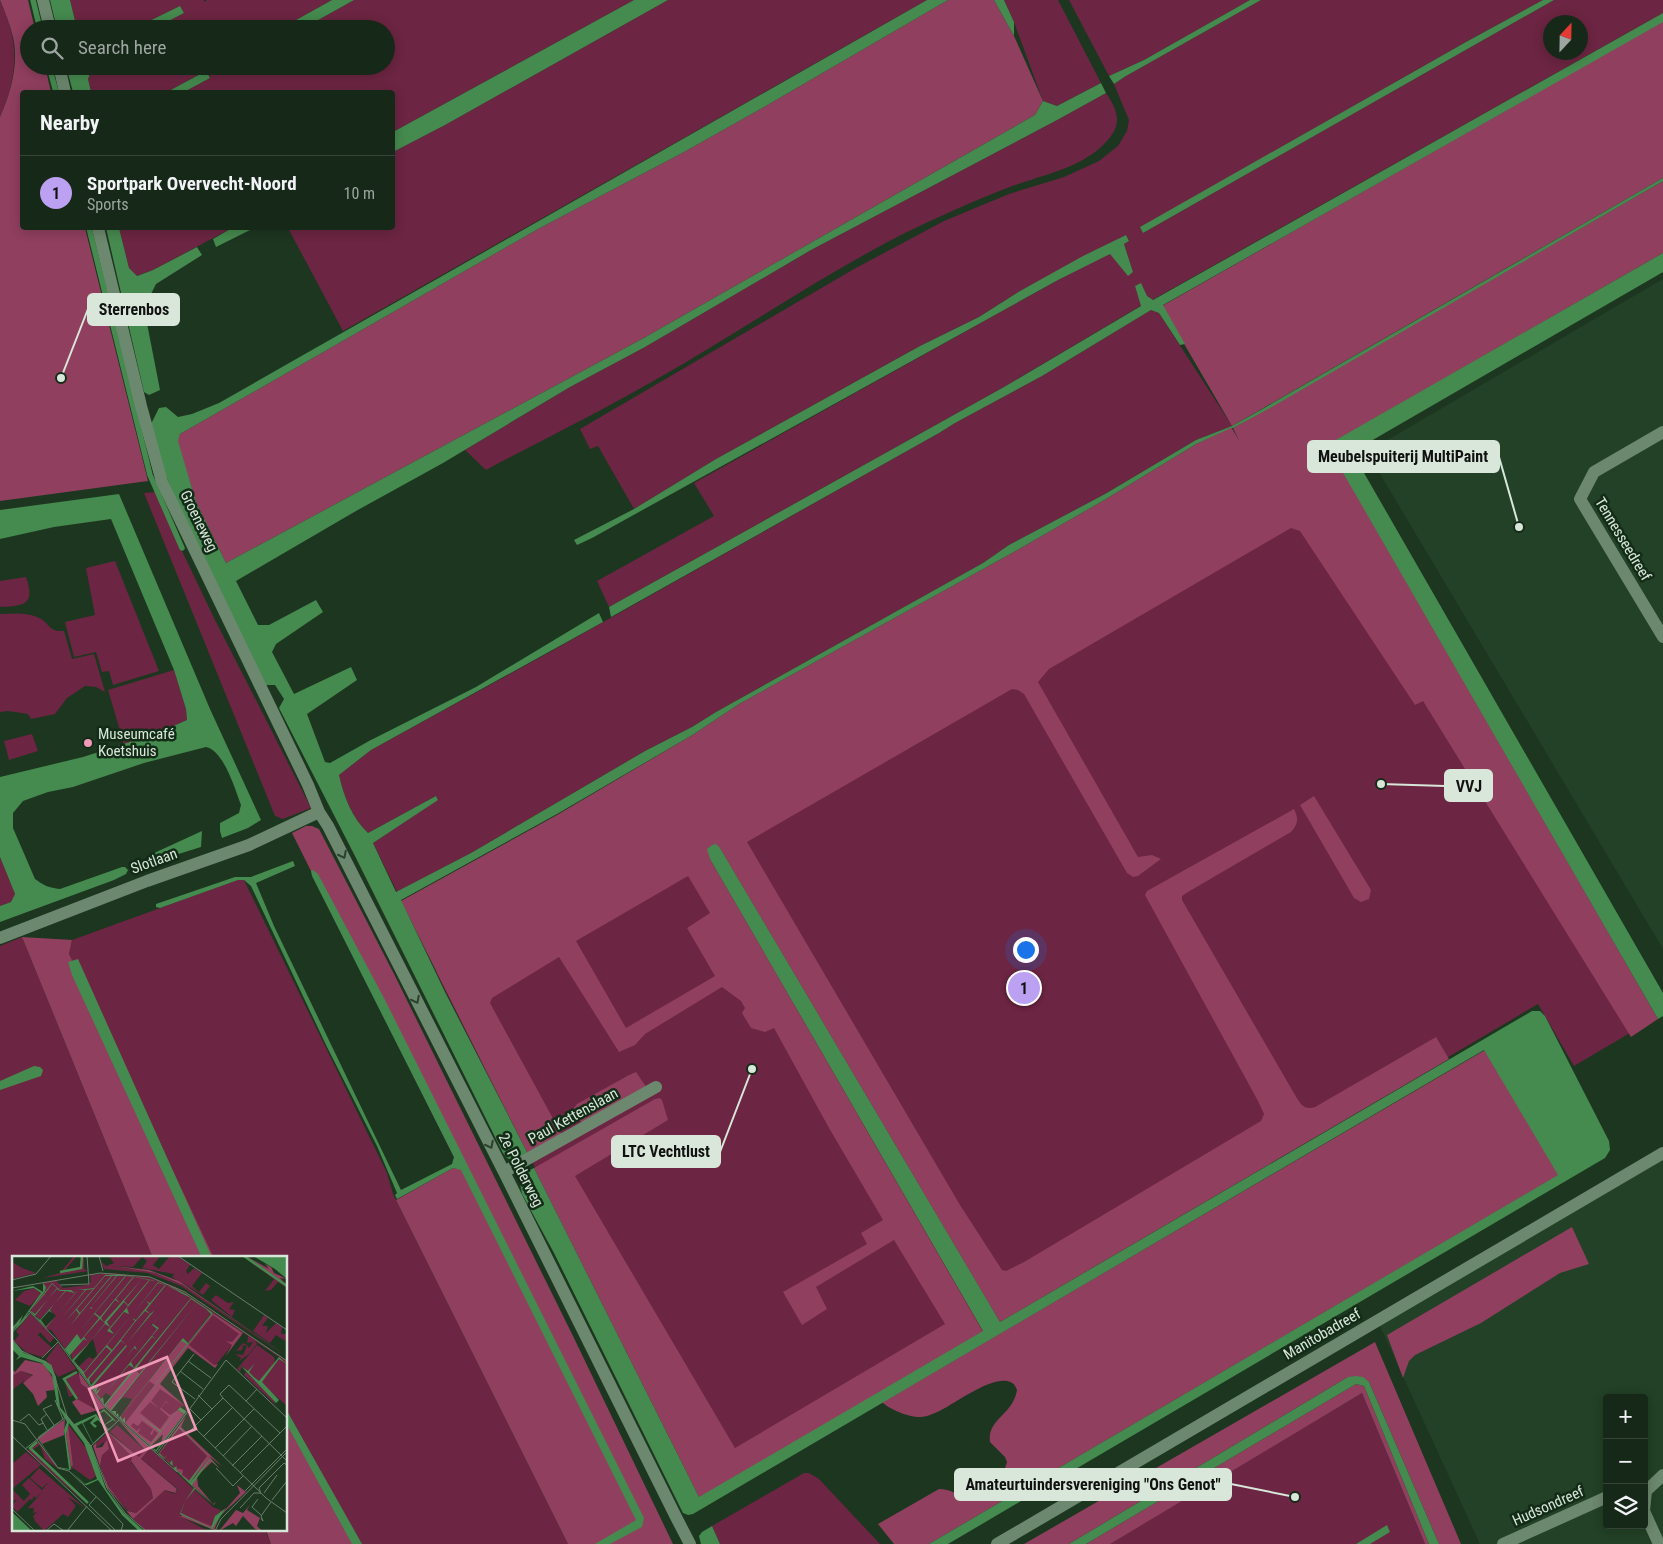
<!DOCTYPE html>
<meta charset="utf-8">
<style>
body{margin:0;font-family:"Roboto Condensed",sans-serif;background:#1f3021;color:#f1f3f6}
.controls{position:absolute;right:15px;bottom:15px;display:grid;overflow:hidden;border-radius:5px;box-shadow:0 2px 12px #0003}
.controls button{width:45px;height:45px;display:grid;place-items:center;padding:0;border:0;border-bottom:1px solid #354437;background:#162818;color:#f1f3f6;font:25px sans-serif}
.compass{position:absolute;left:1543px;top:15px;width:45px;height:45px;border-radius:50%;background:#162818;box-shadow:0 2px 12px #0003;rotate:22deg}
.you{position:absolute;left:1025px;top:949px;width:18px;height:18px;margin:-12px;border:4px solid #fff;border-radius:50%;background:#1a73e8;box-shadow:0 0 0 8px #1a73e833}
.badge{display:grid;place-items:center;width:32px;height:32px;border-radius:50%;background:#bca0f2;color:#111;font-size:16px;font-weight:700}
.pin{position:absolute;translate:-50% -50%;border:2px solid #fff;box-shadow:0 1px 5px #0006}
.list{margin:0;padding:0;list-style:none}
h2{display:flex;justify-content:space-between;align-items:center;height:65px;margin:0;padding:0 20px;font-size:21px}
h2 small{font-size:16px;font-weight:400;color:#9ea6a2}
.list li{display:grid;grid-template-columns:32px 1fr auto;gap:15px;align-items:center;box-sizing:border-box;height:75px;padding:0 20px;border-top:1px solid #354437}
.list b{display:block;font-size:19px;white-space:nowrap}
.list p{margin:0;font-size:16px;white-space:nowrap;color:#9ea6a2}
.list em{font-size:16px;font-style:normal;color:#9ea6a2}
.icon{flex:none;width:28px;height:28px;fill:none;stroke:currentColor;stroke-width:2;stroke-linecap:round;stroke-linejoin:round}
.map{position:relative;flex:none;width:1663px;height:1544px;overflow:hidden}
.search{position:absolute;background:#162818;box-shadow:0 2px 12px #0003;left:20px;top:20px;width:375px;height:55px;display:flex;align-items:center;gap:12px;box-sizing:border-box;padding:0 18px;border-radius:28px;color:#9ea6a2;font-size:19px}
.panel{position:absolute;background:#162818;box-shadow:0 2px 12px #0003;left:20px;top:90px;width:375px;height:140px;border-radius:5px}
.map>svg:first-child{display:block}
.built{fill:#224126;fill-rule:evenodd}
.green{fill:#6c2542;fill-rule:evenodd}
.forest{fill:#903f5e;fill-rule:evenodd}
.water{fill:#458a4e}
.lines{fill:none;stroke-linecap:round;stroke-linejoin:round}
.stream{stroke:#458a4e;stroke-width:5.5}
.street{stroke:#6c886e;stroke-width:12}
.secondary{stroke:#6c886e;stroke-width:12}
.oneway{stroke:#29432d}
.poi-dot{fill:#f09ab7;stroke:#132c17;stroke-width:2}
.labels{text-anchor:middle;stroke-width:5;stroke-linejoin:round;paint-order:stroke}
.street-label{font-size:15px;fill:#d8e7d9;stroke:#132c17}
.poi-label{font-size:15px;fill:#d8e7d9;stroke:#132c17;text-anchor:start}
.inset-river{fill:none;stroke:#458a4e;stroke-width:2.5}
.inset-road{fill:none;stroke:#687d6a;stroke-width:1}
.view{fill:#f09ab7;fill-opacity:0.15;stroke:#f09ab7;stroke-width:2.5}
.inset-edge{fill:none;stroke:#d8e7d9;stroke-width:2.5}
.leader{fill:none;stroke:#d8e7d9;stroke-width:2}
.callout-dot{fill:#d8e7d9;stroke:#132c17;stroke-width:2}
.callout{fill:#d8e7d9;stroke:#d8e7d9;stroke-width:2}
.callout-label{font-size:16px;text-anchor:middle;font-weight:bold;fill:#111}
</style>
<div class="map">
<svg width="1663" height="1544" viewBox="0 0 1663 1544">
<rect width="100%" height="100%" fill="#1d3620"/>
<path class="built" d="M1663,279V949L1367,452Z
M1663,1157V1544H1480L1379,1324ZM1607,1398H1644V1525H1607Z"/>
<path class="green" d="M70,0H204V2L207,0H332L280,29H153L184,13L180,6L133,29H77Z
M354,0H634L393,132L392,92H184L210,78L206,71L167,92H91L88,79L93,66H221L223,72L234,66H386V29H302Z
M668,0H927L343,331L288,228H392L393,152L445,125Z
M1004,0H1058L1101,83L1057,106L1043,101L1014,22Z
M1069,0H1250L1144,60L1109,76Z
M1261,0H1543L1466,42L1141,227L1143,233L1554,0H1663V13L1152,300L1147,296L1141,284L1135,286L1142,305L1004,387L609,607L597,581L714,516L694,483L1058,280L1110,253L1128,275L1133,272L1124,244L1129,241L1126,235L1020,291L979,317L920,346L716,459L634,509L598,446L590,449L580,429L854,269L944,221L1009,194L1064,177L1099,161L1118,146L1127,131L1129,120L1114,84L1126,76ZM1550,22H1580V52H1550Z
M0,1C20,42 18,75 0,117Z
M1106,93C1122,116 1121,129 1100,148C1074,171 1033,177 1002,190C969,203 936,218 905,233C818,277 739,333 655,380C600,412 542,440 486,470L465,450L570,387L645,347L811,250L1059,119Z
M119,228H232L153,270L136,276L129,268Z
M1151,310L1159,313L1232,426L1196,440L1105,494L1009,545L983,563L716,712L692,727L645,751L471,853L397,892L373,843L438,799L436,796L368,833C352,818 344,797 339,775L371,750L550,652L939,433L955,423L1042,376Z
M1307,482L1630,1033L1574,1066L1538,1004L1000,1322L698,1490L436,972Z
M156,492L163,511L213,616L311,808L283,819L275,816L144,493Z
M115,561L159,671L113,685L109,671L102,672L96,652L74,657L65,622L95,615L86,568Z
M26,577C35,604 26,606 0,607V581Z
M0,614C12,614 25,612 37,617C50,622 47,632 64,631L72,659L94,654L105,692L96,687L85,686L67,698L55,714L31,719L28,714L8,711L0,712Z
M174,670L186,709L187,720L155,734L124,744L108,690Z
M32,734L38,751L9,760L4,741Z
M0,857L15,894L11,902L0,906Z
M243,878L387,1173L393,1194L568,1544H359L286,1409V1258H214L112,1040L69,954L72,940Z
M22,937L153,1258H14V1530H265L271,1544H0V946Z
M1362,1393L1425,1544H1107Z
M804,1473H809L819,1479L880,1544H720L712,1526Z"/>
<path class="forest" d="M0,0H28L35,29H29V66H45L51,92H22V228H85L148,481L0,501V117C11,92 19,64 13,37C10,24 5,12 0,0Z
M948,0H994L1014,36L1043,101L1035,115L642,339L226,563L196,502L177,441L180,434L538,229L684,152L764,107Z
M1663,21V178L1232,426L1162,306Z
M1663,181V253L1328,445L1658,1019L1631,1037L1423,701L1415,705L1300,531L1291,528L1049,669L1038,682L1138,857L1152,855L1161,859L1138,876L1133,877L1127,873L1024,694L1018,690L1012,689L747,842L960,1205L1002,1270L1006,1271L1024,1262L1261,1121L1264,1114L1258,1101L1145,895L1147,891L1294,809C1299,819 1298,824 1291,832L1188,892L1182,896V900L1295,1095C1300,1103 1304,1111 1315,1107L1436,1037L1449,1059L1000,1322L720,848L710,859L983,1332L882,1391L883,1402L1485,1050L1559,1175L929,1544H894L878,1524L939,1489C950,1489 958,1495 968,1499C991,1509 1002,1479 1007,1462L1005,1457L990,1442C987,1419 1013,1415 1017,1390C1009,1365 963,1398 950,1405C942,1410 931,1416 921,1417C911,1418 890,1410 882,1402L704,1507L534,1168L655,1099L660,1098L662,1100L668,1120L575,1176L735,1448L945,1324L894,1240L816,1287L827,1309L802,1325L783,1292L867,1244L861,1233L883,1220L829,1128L774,1028L765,1032L751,1028L742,1013L745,1008L741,1001L722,987L645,1034L635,1045L619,1052L559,957L492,998L490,1003L562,1135L528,1154L401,901L557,815L694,734L739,704L1012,553L1106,499L1196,444L1231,427L1239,440L1233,428ZM688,876L710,913L687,928L715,976L626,1028L576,941Z
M1314,796L1371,890L1369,899L1361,902L1354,898L1300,805Z
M306,826H312L319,829L394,974L573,1336L673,1544H568L396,1200L453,1168L460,1169L292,833Z
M22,937L72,940L69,954L112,1040L214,1258H153Z
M636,1072L647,1088L582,1124L574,1108L577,1104L629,1075Z
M1572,1227L1589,1264L1560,1273L1481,1323L1415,1355L1409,1361L1403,1378L1387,1335Z
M1375,1342L1461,1544H1439L1369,1382L1348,1377L1069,1544H1024Z
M1356,1384L1364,1386L1429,1544H1425L1362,1393L1110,1544H1086Z
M286,1409L359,1544H271L266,1530H286Z"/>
<path class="water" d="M50,0H70L77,29H57Z
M332,0H354L302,29H280Z
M634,0H668L445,125L393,152V132Z
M927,0H948L764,107L684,152L538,229L180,434L178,441L196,502L226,563L642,339L1035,115L1043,101L1057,106L1101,83L1106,93L1059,119L811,250L645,347L570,387L443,463L356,511L236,581L258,625H269L316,600L323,612L276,644L272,652L294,694L351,667L357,680L307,714L325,762L330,763L369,741L476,687L599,613L603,622L371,750L339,775C344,797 352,818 368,833L436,796L438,800L373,843L396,892L471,853L645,751L692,727L716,712L983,563L1009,545L1105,494L1196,440L1232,426L1264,408L1663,178V181L1270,408L1233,428H1231L1196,444L1106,499L1012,553L739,704L694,734L557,814L401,900L445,992L528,1154L516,1162L507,1158L503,1153L355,856L279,708L284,699L275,685H265L194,543L161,464L151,424L159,408L166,407L178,417L192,414L219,403Z
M994,0H1004L1014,22V36Z
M1250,0H1261L1126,76L1114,84L1109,76L1144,60Z
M1543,0H1554L1143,233L1140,227L1466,42Z
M180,6L184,13L153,29H133Z
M1663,13V22L1163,305L1185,344L1180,345L1159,313L1151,310L1042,376L955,423L939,433L611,617L609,607L1004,387L1141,306L1135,286L1141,283L1147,296L1153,300Z
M66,66H93L88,79L91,92H73Z
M206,71L210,78L184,92H167Z
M106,228H119L129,268L137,276L153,270L197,247L202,255L156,284L144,308L160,390L149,395L144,392Z
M232,228H254L216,247L213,239Z
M1126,235L1129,241L1124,244L1133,272L1128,276L1110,254L1058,280L592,538L577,545L574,540L634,509L716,459L920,346L979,317L1020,291L1083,256Z
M1663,253V272L1352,452L1663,993V1016L1658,1019L1327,445Z
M119,494L210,709L261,820L248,828L222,838L220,831V823L239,813L241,805C235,789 224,751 206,747L144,763L73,787L48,792L23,801L13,813V828L35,879C43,885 49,888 60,889L122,867H125L128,870L126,874L114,880L0,922V906L11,902L15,894L0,857V777L83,757L155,734L187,720L186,709L174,670L111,519L54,527L0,539V510Z
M202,831L201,847L156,861L150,859L152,854Z
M716,844L720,848L1000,1322L1532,1011H1540L1545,1016L1609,1141L1610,1150L1605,1158L948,1544H929L1558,1175L1484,1050L693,1514L688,1515L683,1513L554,1253L522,1194L520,1183L523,1173L534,1168L699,1497L983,1331L710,859L707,849L712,845Z
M293,861L295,866L256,883L274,926L401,1190L452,1164L454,1157L312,876L311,871L313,870L318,874L384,998L644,1518L642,1527L610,1544H595L636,1520L461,1170L453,1168L397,1199L395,1195L397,1193L377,1146L327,1047L251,886L244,880H238L160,908L156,907V904L235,877H251Z
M78,959L212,1258H202L72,975L68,962Z
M34,1066L40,1067L43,1070L41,1076L0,1090V1081Z
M1356,1376L1363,1377L1369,1382L1439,1544H1429L1364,1386L1356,1384L1086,1544H1069L1348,1377Z
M286,1409L362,1544H352L286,1423Z
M1387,1525L1390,1532L1370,1544H1356Z
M712,1526L720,1544H701L699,1536L702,1532Z"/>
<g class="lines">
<path class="stream" d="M33,0L40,29
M49,66L56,92
M89,228L150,475L182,548"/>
<path class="street" d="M43,0L50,29
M59,66L65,92
M98,228L141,406L162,482L308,785L319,812L328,826L504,1172L676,1517L690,1544
M1663,432L1594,472L1580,499L1663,637
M0,938L147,881L249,845L319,812
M504,1172L656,1087
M997,1544L1663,1153
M1503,1544L1607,1497"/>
<path class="secondary" d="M1659,1544L1644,1511L1646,1491L1663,1475"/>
</g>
<defs><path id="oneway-chevron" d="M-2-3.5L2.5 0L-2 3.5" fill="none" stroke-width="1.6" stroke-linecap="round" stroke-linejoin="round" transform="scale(1.25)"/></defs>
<g class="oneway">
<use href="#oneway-chevron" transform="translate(343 855) rotate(63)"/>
<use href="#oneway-chevron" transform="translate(416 1000) rotate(63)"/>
<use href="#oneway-chevron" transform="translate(490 1145) rotate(63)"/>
</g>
<circle class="poi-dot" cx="88" cy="743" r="5"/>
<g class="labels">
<g class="street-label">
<text transform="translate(199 521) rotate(64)" y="5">Groeneweg</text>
<text transform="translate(1623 539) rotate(59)" y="5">Tennesseedreef</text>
<text transform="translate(154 861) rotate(-20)" y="5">Slotlaan</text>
<text transform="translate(573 1116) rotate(-29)" y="5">Paul Kettenslaan</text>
<text transform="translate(521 1170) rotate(63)" y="5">2e Polderweg</text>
<text transform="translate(1322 1334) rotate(-30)" y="5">Manitobadreef</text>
<text transform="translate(1548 1506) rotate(-24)" y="5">Hudsondreef</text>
</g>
<g class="poi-label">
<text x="98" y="739">Museumcafé<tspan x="98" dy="17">Koetshuis</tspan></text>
</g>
</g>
<g transform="translate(12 1256)">
<rect width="275" height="275" fill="#1d3620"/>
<path d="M62,0H65L53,14L68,11L72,0V13L76,15L31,22L48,17ZM96,0L101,3L98,0H144L147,2L141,9L147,13L158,0H165L178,9L174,15L176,18L182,12L190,17L180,30L187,36L194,27L198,30L191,39L160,21L162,18L130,12L135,5L130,1L121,11L101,10L143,17L171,29L275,101L169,30L136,17L92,13L89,5L94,10L102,7ZM230,0L261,20L275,32L266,26L259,34L253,35L262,23ZM0,6L10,12L24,17L0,23ZM99,17L136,21L164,31L275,105V150L230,110L228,116L225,113L245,89L262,101L263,105L258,114L267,101L243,85L245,88L237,98L227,105L229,102L223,98L231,99L235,90L231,89L230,94L224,95L231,87L235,89L237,92L241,86L235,87L236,80L200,56L176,87L169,84L137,124L143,129L113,167L108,162L120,143L112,141L107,145L129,118L122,112L100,141L94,137L88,143L80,131L82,128L76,125L78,122L75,124L66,111L77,101L81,103L85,99L81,83L61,105L58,95L64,85L61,83L53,93L39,74L34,73L42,82L38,87L28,76L44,60L38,54L41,50L28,64L23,59L25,55L22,58L17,54L32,36L31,27L44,24L51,32L75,29L79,26L78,19ZM23,32L29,38L18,50L3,44L12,35ZM204,39L216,47L222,46L217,53L223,54L220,61L199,44ZM18,57L32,71L26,79L40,92L30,101L14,96L2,85L7,79L4,75ZM201,58L229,78L203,110L176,90ZM252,59L256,62L250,70H256L254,77L264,67L270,71L269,78H275L273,85L264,79L258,87L241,75ZM46,87L64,113L46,121L34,103ZM9,115L21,120L13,126L8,120L12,125L0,134V120ZM62,115L69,121V128L79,135L82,155L67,147L63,139L57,141L52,123ZM234,115L259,139L264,149L232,119ZM147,130L173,150L168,151L138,189L116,170ZM56,168L74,192L84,220L78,224L61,212L58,214L61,209ZM105,169L134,195L128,202L98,176ZM167,172L195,200L176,225L147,198ZM96,176L120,201L119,206L139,233L141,242L124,257L116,255L99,234L88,210L92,186L84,192V187ZM26,185L48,214L33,203L28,189L20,194L76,249L15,195ZM138,192L201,251L211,255L204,259L199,271L169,258L171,249L168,260L196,275H134L121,263L153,234L162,238L166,233L129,203ZM14,196L29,209L0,233L12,245L18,238L10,229L17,222L30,234L24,241L37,226L30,232L18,222L27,212L73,252L56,241L64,250L56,261L51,258L32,275L23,265L21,260L25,256L21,257L22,252H16L31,235L24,242L22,240L20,244L18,243L5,256L0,250L5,243L0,246V208Z" fill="#6c2542"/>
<path d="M234,0L257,13L253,8L259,11L262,17L275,23L268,22L275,29ZM102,10L137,14L167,25L275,100L171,29L143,17ZM201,57L231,77L213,101L220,89L214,85L220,86L227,78L201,59L177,89L202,109L206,108L203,112L176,92L148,128L173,150L148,133L139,145L147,152L138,146L128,157L148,173L157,161L148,153L154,145L158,149L154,146L149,152L158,159L166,154L172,158L149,188L151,178L139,190L113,167L143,129L137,125L169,84L176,88ZM130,165L141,173L138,178L140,179L142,174L146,177L139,186L126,177L129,171L125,175L119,170L121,167L126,170ZM13,104L32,108L42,124V134L34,135L35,141L26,150L21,138L11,127L21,119L9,115L0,120V113L3,116ZM123,113L128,118L98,155L94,149ZM66,115L93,152L69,159L60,146L65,143L83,153L79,135L69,128ZM174,160L169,171L211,211L197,200L208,213L200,206L185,220L186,230L201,248L204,246L202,249L179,228L187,215L178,227L161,211L171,214L170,218L177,224L195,200L167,172L148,197L161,210L147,197ZM53,163L52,179L30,188L26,182ZM107,165L138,192L129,203L165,233L163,237L153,234L121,263L95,231L81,190L84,187V192L90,191L95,184L97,193L90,199L88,210L97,231L115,255L124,257L141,242L139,233L119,205L120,201L96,176L127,201L133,194ZM56,168L61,209L59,211L54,180ZM225,229L234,236L208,260L202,274L167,260H170L168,258V257L199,270L228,237ZM238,249L235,254L248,262L245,270L250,275L243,273L231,260L224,270L221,267L207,275L224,254L231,257Z" fill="#903f5e" fill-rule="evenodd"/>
<path d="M241,0H275V23L263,13ZM93,19H112L140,24L162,32L174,38L201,57L113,167L138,189L148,176L126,159L149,175L168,151L174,155V156L144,196L139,191L144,194L172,158L166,154L138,190L92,149L122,112L117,109L95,135L145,73L140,69L123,90L125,94L122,92L114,101L148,59L141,68L147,72L140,80L144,83L140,81L119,106L122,112L179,42L173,39L147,71L173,39L167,36L149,58L167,36L164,34L118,90L164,34L160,32L143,53L160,32L154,29L134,54L138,58L143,54L115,87L138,58L133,55L124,65L109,84L115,90L81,130L82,133L86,130L84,136L89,132L85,138L89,143L91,141L92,148L60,104L78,86L62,105L72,116L121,57L95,89L100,94L123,65L120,62L124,64L137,48L134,45L138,47L153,29L146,27L122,57L146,26L138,24L115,52L117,58L112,56L98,73L102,78L95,75L116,50L112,46L95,66L98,71L93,68L79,85L93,67L88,63L72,81L75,85L72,83L58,99L60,103L50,90L53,93L65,78L69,84L87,62L82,58L66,77L113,20H105L79,51L81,53L78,52L61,73L104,20H100L58,70L67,58L64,54L53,66L81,33L74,34L49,63L73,34H66L46,58L63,37L54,35L42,48L53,35H48L45,33L36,43L45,32L40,28L32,39L19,54L40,27L48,34H59L63,37L66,34L82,32ZM93,20H99L68,57L65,53ZM114,20L121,21L88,61L83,57ZM122,21L137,24L116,49L112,45L130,23L92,66L89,62L103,44L108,47L104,43ZM179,43L185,47L98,154L94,149L122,115H125V111ZM185,47L188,49L163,81L188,49L191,51L165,83L191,51L194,53L171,82L194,53L199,58L176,87L171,82L107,162L106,157L104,159V155H99ZM109,85L114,89L79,129L77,123ZM169,85L175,88L113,167V161L110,164L109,160ZM94,91L99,95L75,123L72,117ZM31,27L34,31L33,35L13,61L19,55L23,58L36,43L23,60L28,64L42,48L38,54L40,57L37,55L29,64L34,71L45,59L34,72L19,56L10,67L23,77L10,67L0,77L6,68L0,74V72L11,59L7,68L29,37L22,32L0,35L21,30L31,36ZM0,84L12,97L34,105L39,110L44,121L48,151L62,168L84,158L92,169L100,163L92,155L85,159L92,153L105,166L101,164L93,169L96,173L100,171L81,188L70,167L65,170L79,190L94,233L112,257L132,275H127L110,259L86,224L75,229H73L60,216L73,228L85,223L72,187L57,167L54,179L59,212L58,214L47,212L43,208L38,200L26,183V181L42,169L50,164L26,182L46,211L57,213L52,174L55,166L45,149L40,119L30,107L9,101L4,104L7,100L0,93ZM84,160L78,167L83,172L85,170L81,167L86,164L95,174L81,187L71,167ZM267,101L275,108L267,103L250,126L267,144L264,147L229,110L236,115L243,107L237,116L242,121L249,112L242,121L247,125ZM167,171L196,200L178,227L198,203L208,212L198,204L180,229L202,250L183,233L173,245L169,257L199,272L203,260L214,252L200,273L168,258L173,245L182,232L161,212L165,210L164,213L168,218L171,215L169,219L177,225L196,200L167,172L147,197L152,202L155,199L152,203L158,207L160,204L161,210L146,198ZM0,256L20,275H1Z" fill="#458a4e" fill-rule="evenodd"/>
<path class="inset-river" d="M232,0L275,30M48,16L69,12L70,0M65,116L52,123L65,143M25,186L18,192L76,247"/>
<path class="inset-road" d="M87,0L91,15M166,0L275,74M0,24L24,18L39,0M48,29L77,28L75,0M0,32L88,17L138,21L173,36L275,105M17,55L45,84L94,152L165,216M0,75L9,63M0,83L10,95L39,109L55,160L79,190L95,232L113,257L134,275M182,98L160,126L183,143M30,102L46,86M176,105L199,122M168,115L191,133M186,139L200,153M211,142L275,205M211,142L208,138L217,129L268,177M43,144L51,163M234,145L245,133M40,149L31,153L42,169M178,153L189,164M0,164L13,168L46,212L57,215L93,249L111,268L109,275M8,165L17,158L27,169L31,167M182,171L254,242L275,257M35,174L29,163L35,158M176,177L211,142M0,180L100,275M191,181L221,151M79,190L107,164M203,192L242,153M13,193L55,160M145,197L214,104L275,162M211,200L240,170M220,210L250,180M204,212L221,230L231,220M228,217L275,170M233,235L275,193M252,237L265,219M249,238L247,232L272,207L275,209M84,241L77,249L104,275M246,243L240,251L249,259M260,244L275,225M228,252L242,237H249M0,253L23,275M249,262L251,265L249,260L259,246M34,275L42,268L52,275M55,275L75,250M203,275L209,263L275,196"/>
<path class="view" d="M155,101L184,173L106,205L77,133Z"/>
<rect width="275" height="275" class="inset-edge"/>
</g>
<path class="leader" d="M61 378L88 309M1519 527L1499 457M1381 784L1445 786M752 1069L720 1152M1295 1497L1231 1484"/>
<g class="callout-dot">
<circle cx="61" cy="378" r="5"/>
<circle cx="1519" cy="527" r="5"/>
<circle cx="1381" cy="784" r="5"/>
<circle cx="752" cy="1069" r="5"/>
<circle cx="1295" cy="1497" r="5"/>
</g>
<g class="callout">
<rect x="88" y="294" width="91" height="31" rx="5"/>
<rect x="1308" y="441" width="191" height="31" rx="5"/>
<rect x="1445" y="770" width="47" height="31" rx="5"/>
<rect x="612" y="1136" width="108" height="31" rx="5"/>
<rect x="955" y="1469" width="276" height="31" rx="5"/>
</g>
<g class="callout-label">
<text x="134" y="315">Sterrenbos</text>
<text x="1403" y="462">Meubelspuiterij MultiPaint</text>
<text x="1469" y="792">VVJ</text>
<text x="666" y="1157">LTC Vechtlust</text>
<text x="1093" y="1490">Amateurtuindersvereniging "Ons Genot"</text>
</g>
</svg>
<div class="controls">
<button>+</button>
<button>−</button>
<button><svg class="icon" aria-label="layers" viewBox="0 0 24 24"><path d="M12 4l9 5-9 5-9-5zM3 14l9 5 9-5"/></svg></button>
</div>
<svg class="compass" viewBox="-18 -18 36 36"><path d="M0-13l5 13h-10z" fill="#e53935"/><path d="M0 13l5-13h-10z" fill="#9ea6a2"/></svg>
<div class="you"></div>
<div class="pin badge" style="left:1024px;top:988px">1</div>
<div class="search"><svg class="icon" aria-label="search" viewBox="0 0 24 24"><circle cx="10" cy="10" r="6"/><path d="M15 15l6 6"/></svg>Search here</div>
<section class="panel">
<h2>Nearby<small></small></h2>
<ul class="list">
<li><span class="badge">1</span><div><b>Sportpark Overvecht-Noord</b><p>Sports</p></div><em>10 m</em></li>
</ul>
</section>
</div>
